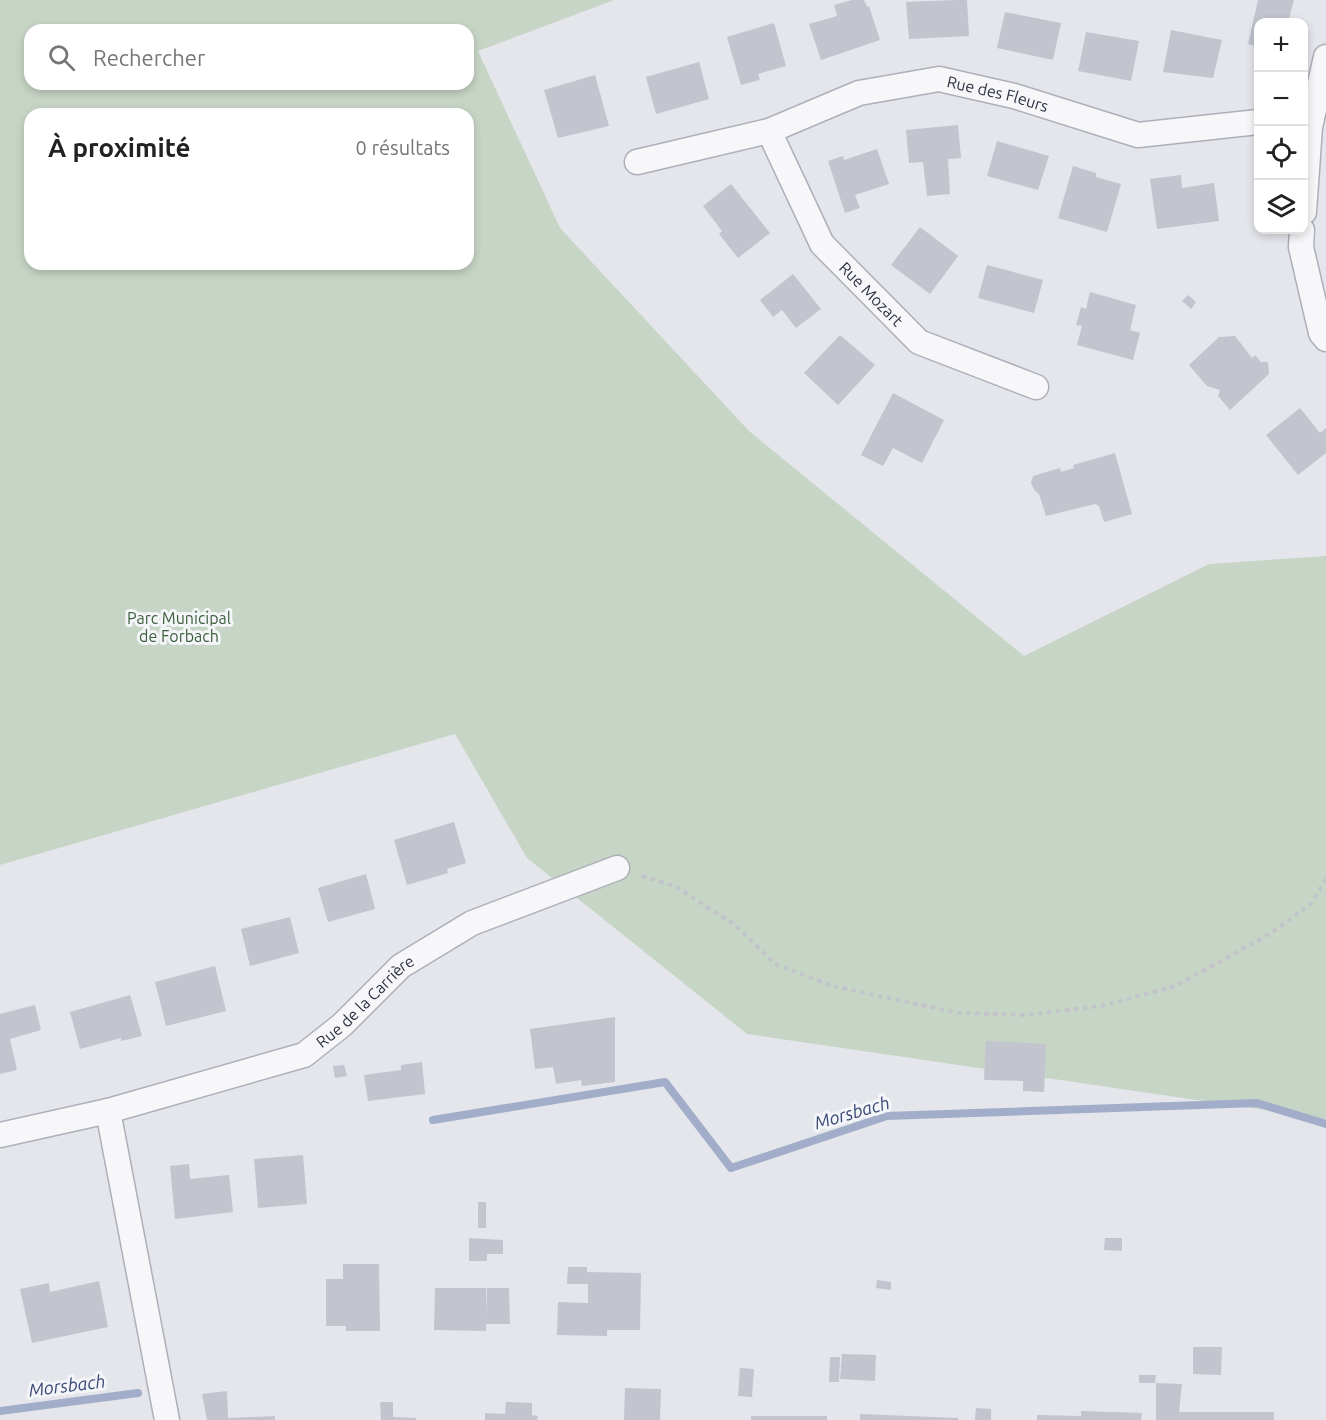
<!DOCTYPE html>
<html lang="fr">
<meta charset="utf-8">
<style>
body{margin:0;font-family:Ubuntu,sans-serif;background:#f2f2f2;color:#222}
.controls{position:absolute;right:18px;top:18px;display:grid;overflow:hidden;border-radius:12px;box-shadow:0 3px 9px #0003}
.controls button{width:54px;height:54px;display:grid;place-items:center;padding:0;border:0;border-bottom:2px solid #e0e0e0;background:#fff;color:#222;font:30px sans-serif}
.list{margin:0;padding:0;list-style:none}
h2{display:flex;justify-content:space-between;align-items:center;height:78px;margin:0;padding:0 24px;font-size:26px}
h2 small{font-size:20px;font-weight:400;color:#767676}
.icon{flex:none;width:33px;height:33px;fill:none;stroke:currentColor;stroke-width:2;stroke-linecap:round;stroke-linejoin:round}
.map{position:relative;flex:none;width:1326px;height:1420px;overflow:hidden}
.search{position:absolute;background:#fff;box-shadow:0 3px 9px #0003;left:24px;top:24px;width:450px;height:66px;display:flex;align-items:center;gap:15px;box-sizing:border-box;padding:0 21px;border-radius:18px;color:#767676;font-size:22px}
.panel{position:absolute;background:#fff;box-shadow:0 3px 9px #0003;left:24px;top:108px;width:450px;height:162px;border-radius:18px}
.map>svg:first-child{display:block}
.green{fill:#c7d5c6;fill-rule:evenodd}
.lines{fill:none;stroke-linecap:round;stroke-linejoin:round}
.stream{stroke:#a2aec9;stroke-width:8}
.building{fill:#c2c4ce}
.minor-casing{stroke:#adb0b9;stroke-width:27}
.path{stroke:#c2c4ca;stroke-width:4;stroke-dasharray:4.5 4.5;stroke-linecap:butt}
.minor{stroke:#f7f7fa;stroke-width:24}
.labels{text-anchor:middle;stroke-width:6;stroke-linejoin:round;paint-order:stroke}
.street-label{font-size:16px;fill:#2c3143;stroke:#f4f5f8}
.park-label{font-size:16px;fill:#3b5e3b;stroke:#f4f5f8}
.water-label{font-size:18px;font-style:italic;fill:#394975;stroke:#f4f5f8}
</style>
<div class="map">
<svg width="1326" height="1420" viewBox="0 0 1326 1420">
<rect width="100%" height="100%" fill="#e4e6eb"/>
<path class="green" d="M0,0H614L478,51L560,228L749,431L1024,656L1209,564L1326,556V1119L747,1034L527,858L455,734L0,865ZM30,30H468V84H30ZM30,114H468V264H30Z"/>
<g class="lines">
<path class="stream" d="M433,1120L665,1082L731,1168L887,1116L1257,1103L1326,1124
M0,1411L138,1393"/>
</g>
<path class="building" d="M852,0H864L867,7L869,6L880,40L821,60L809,24L837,16L834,5Z
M956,0H967L969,36L909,39L906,2Z
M1258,0H1294L1288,22H1258V47L1248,44Z
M1005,12L1061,23L1053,60L997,48Z
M774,23L786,66L758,74L760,80L741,85L727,37Z
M1171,30L1222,40L1213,78L1163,72Z
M1086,32L1139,41L1131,81L1078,71Z
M699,62L709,99L656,114L646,77Z
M595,75L609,126L558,138L544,90Z
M958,125L961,158L948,159L950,194L927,196L923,162L909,163L906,130Z
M997,141L1049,156L1038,190L987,176Z
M877,149L889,184L855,195L860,208L845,213L828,161L843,156L844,160Z
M1073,166L1096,173V177L1121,184L1107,232L1058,218Z
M1181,175L1182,188L1214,183L1219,221L1157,229L1150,179Z
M731,184L770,233L738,258L719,234L722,231L703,206Z
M920,227L958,256L930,294L891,265Z
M987,265L1043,280L1034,313L978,298Z
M793,274L821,309L796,328L782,310L773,317L760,300Z
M1090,292L1136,305L1130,330L1140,333L1133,360L1077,345L1082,326L1076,325L1081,307L1086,309Z
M1188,295L1196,302L1191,309L1182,301Z
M840,335L875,365L838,405L804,373Z
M1235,336L1252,358L1255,355L1261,362H1268L1269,374L1230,410L1218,396L1220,390L1207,386L1189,365L1219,337Z
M893,393L944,420L922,463L893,448L883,466L861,455Z
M1300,408L1320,433L1326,428V453L1298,475L1266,435Z
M1115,453L1132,514L1104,522L1099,506L1095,504L1046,516L1039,494L1035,491L1031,483L1033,476L1060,468L1061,472L1074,468L1073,465Z
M454,822L466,863L447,869L448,873L407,885L394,840Z
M366,874L375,909L328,922L318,888Z
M290,917L299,953L250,966L241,929Z
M215,966L226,1011L166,1026L155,982Z
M130,995L142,1036L121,1041V1038L80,1049L70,1012Z
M35,1005L41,1030L10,1039L17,1070L0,1074V1014Z
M615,1017V1082L582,1086L581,1080L556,1084L553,1067L535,1069L530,1029Z
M986,1041L1046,1044L1044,1092L1023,1091V1081L984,1080Z
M422,1062L425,1094L368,1101L364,1075L401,1070V1065Z
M344,1065L347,1076L335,1078L333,1066Z
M303,1155L307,1204L258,1208L254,1159Z
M189,1164L190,1179L229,1175L233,1212L175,1219L170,1166Z
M478,1202H486V1228H478Z
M469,1238L503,1240V1254H487V1261H469Z
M1105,1238H1122V1251L1104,1250Z
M343,1264H379L380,1331H346V1326H326V1279H343Z
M568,1267H587V1272L641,1273L640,1330H607V1336L557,1335L558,1302L588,1303V1284H567Z
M877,1280L891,1282V1290L876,1288Z
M99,1281L108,1327L32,1343L20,1289L49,1283L50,1292Z
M435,1288H486L487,1317V1288H509L510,1324H486V1331L434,1330Z
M1193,1347H1222L1221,1375L1193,1374Z
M842,1354L876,1355L875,1381L840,1379Z
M830,1357H840L839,1382H829Z
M740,1368L754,1369L752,1397L738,1396Z
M1139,1375H1156L1155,1383H1139Z
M1156,1383L1182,1384L1179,1412H1274V1420H1156Z
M625,1388L661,1389L660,1420H624Z
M227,1391L228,1418L275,1416V1420H207L202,1394Z
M380,1402H393V1417L416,1418V1420H381Z
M506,1402L532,1403V1415L538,1416L537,1420H485V1413L505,1414Z
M976,1408L991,1409V1420H975Z
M1081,1411L1142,1413L1141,1420H1037V1415L1081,1416Z
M860,1414L958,1418V1420H860Z
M751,1416H827V1420H751Z"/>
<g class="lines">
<defs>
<g id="minor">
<path id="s1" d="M769,131L822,244L919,342L1036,387"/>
<path id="s2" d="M637,162L769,131L859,93L939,79L1014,96L1138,135L1258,122"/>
<path d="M1304,212L1310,127L1326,57"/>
<path d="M1302,230L1301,247L1321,333L1326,339"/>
<path d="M108,1111L167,1420"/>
<path id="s3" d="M0,1135L108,1111L304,1055L342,1025L401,966L472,923L617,868"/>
</g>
</defs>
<use href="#minor" class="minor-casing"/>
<path class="path" d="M642,876L675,886L735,925L775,964L832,986L959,1013L1026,1015L1101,1006L1176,986L1271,933L1311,904L1326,879"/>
<use href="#minor" class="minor"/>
</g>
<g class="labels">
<g class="street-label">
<text dy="6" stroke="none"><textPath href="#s2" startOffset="375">Rue des Fleurs</textPath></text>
<text dy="6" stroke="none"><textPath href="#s1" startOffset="195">Rue Mozart</textPath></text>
<text dy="6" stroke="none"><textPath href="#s3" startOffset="396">Rue de la Carrière</textPath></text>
</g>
<g class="park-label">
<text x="179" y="624">Parc Municipal<tspan x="179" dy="18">de Forbach</tspan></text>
</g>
<g class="water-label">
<text transform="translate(852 1113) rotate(-16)" y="6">Morsbach</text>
<text transform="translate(67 1386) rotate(-7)" y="6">Morsbach</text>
</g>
</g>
</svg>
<div class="controls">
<button>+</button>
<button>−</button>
<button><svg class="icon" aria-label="locate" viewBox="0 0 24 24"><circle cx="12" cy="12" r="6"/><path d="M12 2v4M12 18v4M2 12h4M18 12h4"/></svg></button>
<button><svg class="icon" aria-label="layers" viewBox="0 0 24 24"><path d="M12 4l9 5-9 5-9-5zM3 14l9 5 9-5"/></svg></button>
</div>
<div class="search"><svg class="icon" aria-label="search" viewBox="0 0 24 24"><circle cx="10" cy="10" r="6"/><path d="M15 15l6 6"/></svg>Rechercher</div>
<section class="panel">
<h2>À proximité<small>0 résultats</small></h2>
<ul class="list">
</ul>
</section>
</div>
